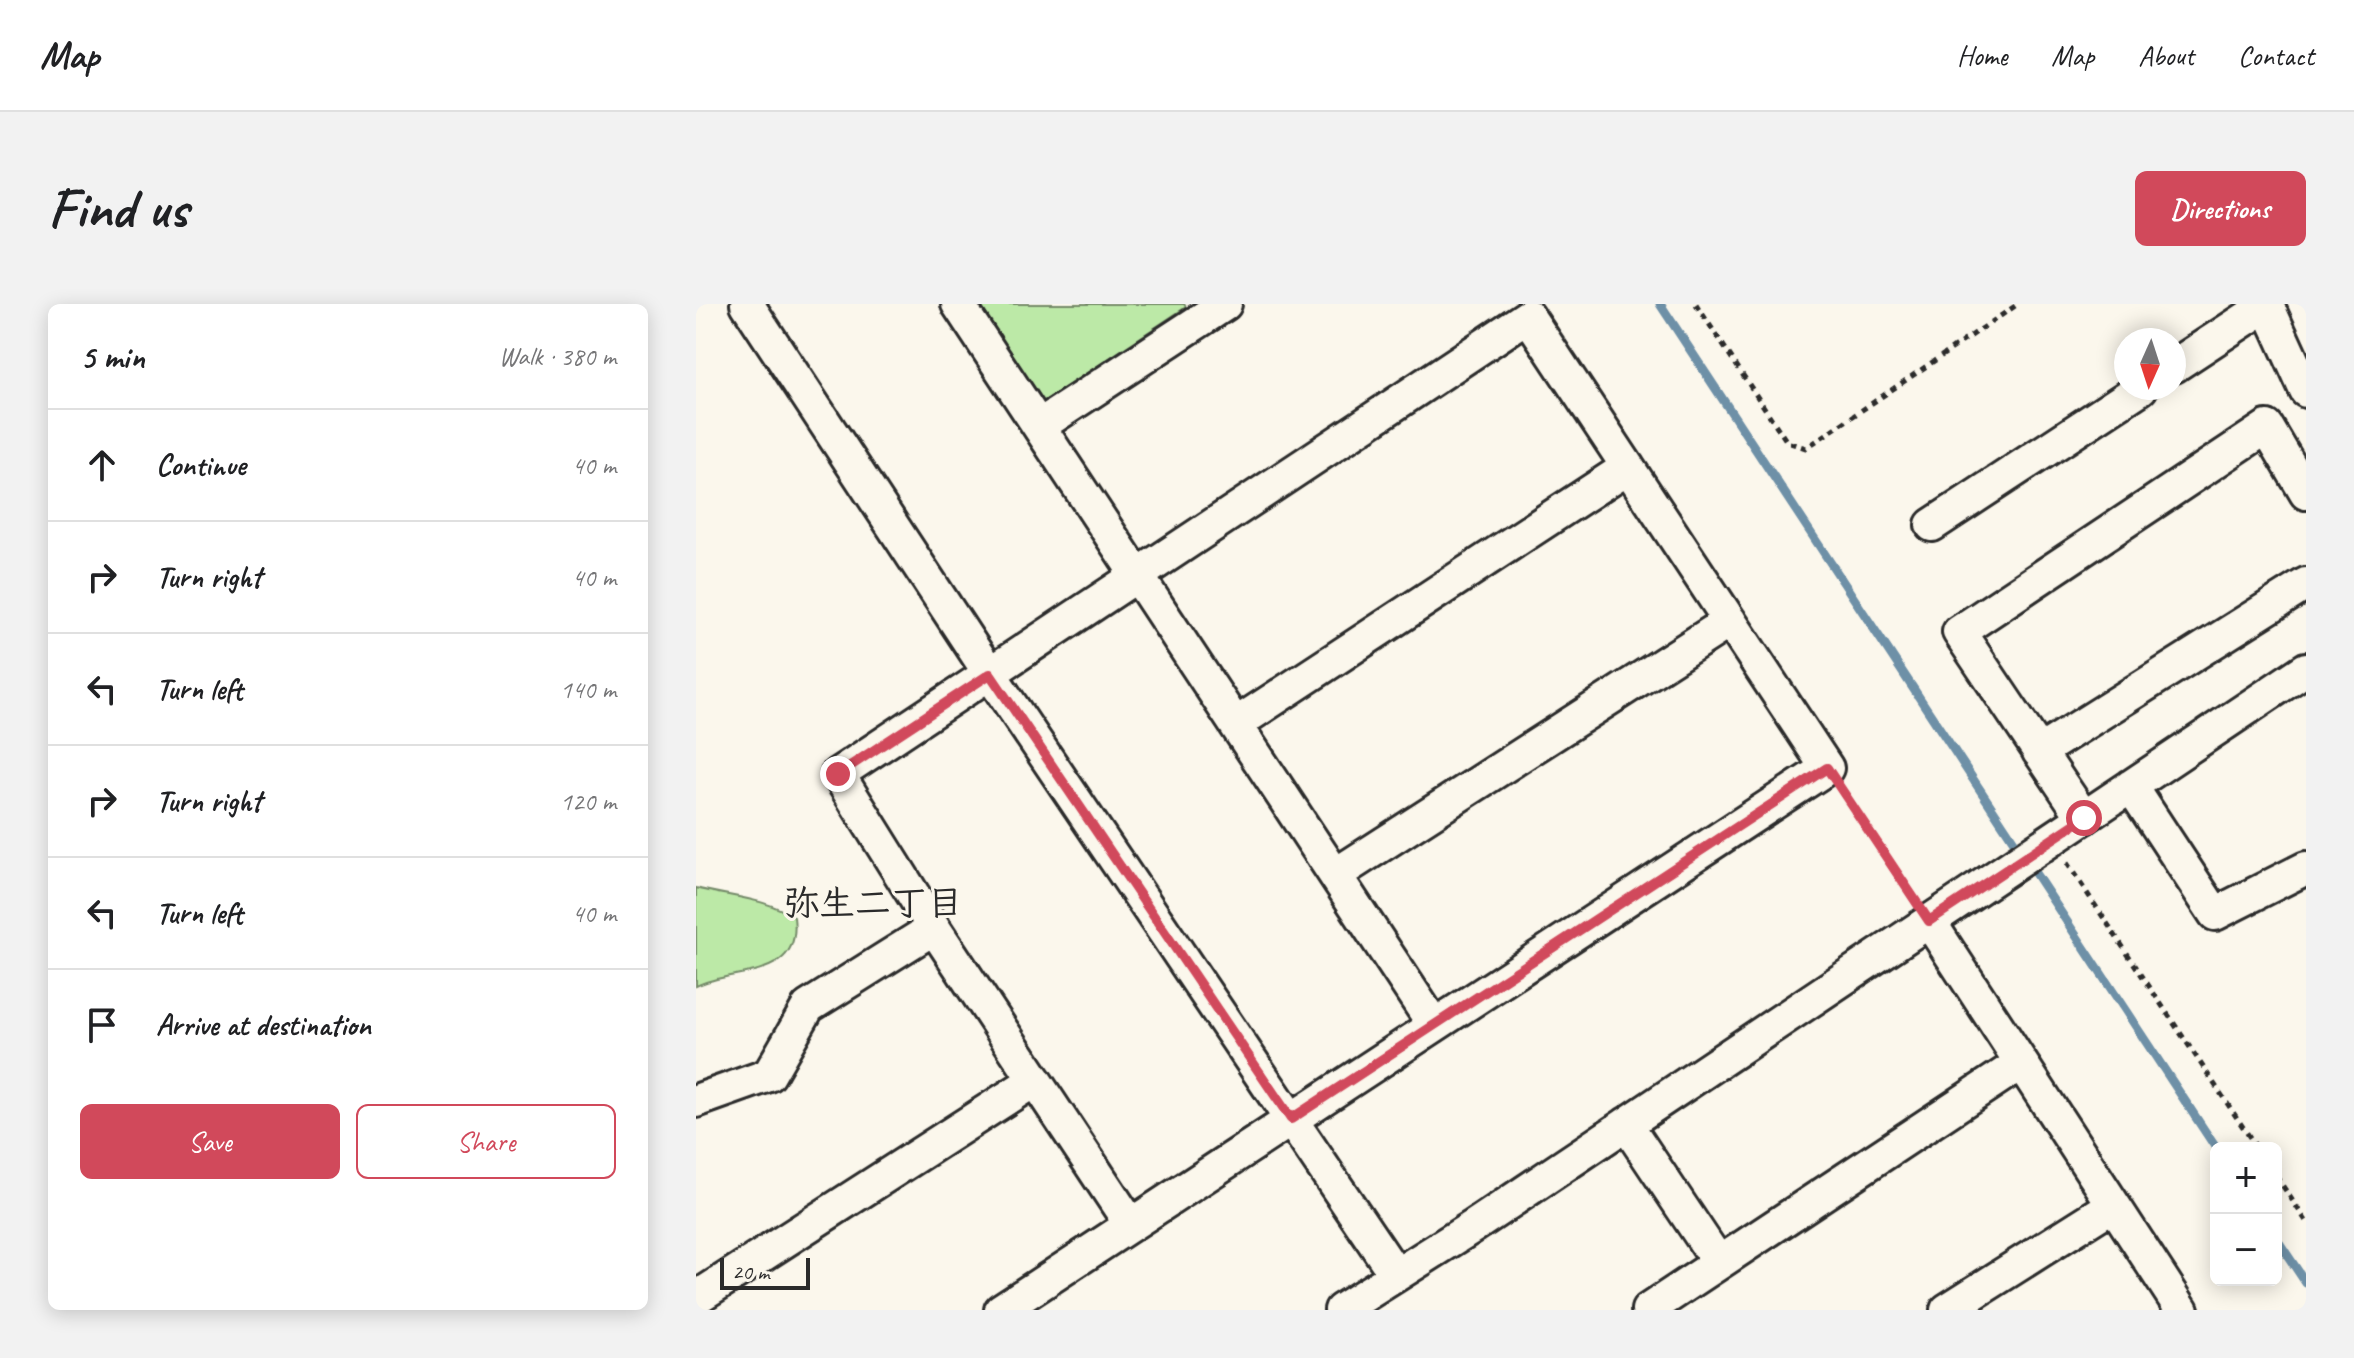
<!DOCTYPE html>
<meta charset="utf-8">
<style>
body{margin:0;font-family:Caveat,"Klee One",sans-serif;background:#f2f2f2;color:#202124}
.controls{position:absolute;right:24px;bottom:24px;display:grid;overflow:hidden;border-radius:12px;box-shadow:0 4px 20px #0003}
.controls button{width:72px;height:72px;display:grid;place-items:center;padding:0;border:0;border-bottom:2px solid #e0e0e0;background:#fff;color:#202124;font:40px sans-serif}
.compass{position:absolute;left:1418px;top:24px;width:72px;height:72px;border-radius:50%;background:#fff;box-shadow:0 4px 20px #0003;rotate:183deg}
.scale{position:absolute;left:24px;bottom:20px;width:90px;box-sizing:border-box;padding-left:8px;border:4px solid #2b2b2b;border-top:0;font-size:22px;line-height:28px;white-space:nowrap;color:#2b2b2b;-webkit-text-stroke:6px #fbf7ec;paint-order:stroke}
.stop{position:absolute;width:24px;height:24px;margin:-18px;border:6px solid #d1495b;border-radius:50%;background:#fff}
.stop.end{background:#d1495b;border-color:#fff;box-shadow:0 2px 8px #0008}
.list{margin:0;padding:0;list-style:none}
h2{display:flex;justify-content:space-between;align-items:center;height:104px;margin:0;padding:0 32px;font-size:34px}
h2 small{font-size:26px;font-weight:400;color:#757577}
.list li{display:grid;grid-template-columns:52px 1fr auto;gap:24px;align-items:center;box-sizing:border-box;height:112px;padding:0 32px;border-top:2px solid #e0e0e0}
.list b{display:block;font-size:30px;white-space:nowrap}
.list em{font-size:26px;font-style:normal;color:#757577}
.actions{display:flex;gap:16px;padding:24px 32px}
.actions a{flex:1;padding:18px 0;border:2px solid #d1495b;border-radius:12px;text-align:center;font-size:28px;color:#d1495b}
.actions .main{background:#d1495b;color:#fff}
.icon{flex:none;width:44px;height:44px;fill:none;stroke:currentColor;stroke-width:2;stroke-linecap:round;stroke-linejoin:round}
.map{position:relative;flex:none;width:1610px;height:1006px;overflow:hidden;border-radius:12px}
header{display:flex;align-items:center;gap:48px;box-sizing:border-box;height:112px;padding:0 40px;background:#fff;border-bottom:2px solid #e0e0e0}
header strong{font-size:38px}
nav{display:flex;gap:44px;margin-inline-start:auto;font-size:28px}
.intro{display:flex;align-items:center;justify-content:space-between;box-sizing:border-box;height:192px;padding:0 48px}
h1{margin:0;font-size:56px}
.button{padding:20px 36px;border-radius:12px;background:#d1495b;color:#fff;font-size:28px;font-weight:700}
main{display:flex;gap:48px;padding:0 48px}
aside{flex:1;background:#fff;border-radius:12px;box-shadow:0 4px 20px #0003}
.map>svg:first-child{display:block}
.green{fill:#bce9a7;stroke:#748a69;stroke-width:2}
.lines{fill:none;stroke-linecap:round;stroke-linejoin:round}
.stream{stroke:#6e90a7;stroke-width:9}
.minor-casing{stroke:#2b2b2b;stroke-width:38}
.path{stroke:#2b2b2b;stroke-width:5;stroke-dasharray:6 6;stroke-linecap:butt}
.minor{stroke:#fbf7ec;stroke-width:32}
.route{stroke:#d1495b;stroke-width:10}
.labels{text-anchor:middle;stroke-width:6;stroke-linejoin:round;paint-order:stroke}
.neighbourhood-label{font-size:36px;font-weight:bold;fill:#2b2b2b;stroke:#fbf7ec}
</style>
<header>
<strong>Map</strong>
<nav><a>Home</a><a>Map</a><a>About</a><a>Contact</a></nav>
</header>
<div class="intro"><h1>Find us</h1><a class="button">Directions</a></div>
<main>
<aside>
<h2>5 min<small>Walk · 380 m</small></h2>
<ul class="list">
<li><svg class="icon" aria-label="ahead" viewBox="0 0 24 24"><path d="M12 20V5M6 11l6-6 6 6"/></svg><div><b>Continue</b></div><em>40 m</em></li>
<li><svg class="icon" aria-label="right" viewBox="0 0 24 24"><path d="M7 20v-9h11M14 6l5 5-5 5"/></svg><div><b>Turn right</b></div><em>40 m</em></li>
<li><svg class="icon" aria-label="left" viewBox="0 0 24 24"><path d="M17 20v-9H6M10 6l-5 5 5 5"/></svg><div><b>Turn left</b></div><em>140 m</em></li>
<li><svg class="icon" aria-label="right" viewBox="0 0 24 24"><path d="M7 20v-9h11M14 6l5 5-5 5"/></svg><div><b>Turn right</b></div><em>120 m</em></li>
<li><svg class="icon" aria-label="left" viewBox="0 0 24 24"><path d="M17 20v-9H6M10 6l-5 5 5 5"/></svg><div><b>Turn left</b></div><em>40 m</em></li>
<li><svg class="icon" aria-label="arrive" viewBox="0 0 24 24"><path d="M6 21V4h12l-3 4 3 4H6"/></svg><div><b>Arrive at destination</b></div></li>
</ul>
<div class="actions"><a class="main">Save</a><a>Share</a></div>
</aside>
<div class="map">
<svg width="1610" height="1006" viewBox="0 0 1610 1006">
<rect width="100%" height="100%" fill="#fbf7ec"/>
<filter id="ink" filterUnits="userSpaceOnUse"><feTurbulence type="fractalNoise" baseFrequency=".0125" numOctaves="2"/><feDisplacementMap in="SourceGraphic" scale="16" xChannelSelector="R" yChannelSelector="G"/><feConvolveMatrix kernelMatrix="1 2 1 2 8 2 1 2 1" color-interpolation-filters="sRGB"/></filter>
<g filter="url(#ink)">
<path class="green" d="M282,0H488L490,3L347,98Z
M0,584C33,593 70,594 98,613C106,677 40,663 0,682Z"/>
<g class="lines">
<path class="stream" d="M964,0L1520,844
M1580,934L1610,979"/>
<defs>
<path id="minor" d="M51,0L294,370L700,971
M262,0L738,721
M1478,62L1571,1L1610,87
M343,122L529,0
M1236,221L1445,84
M540,420L932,163
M1343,448L1610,280
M1435,482L1519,610L1610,564
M1388,514L1263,328L1571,123L1610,189
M639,571L1034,317
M1233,617L1486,1006
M238,624L435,921
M0,797L73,771L112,703L238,624L142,470L832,12L1131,464L305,1006
M930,820L1023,959
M0,994L339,776
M645,1006L778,922L1610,365
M952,1006L1325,759
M1251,1006L1417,901"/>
</defs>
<use href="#minor" class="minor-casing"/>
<path class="path" d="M1000,0L1091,138L1110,144L1322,0
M1147,488L1217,593
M1371,559L1561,844
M1580,872L1610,917"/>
<use href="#minor" class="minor"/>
</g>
</g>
<g class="lines" filter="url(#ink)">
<path class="route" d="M142,470L294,370L595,815L1131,464L1233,617L1388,514"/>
</g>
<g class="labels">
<g class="neighbourhood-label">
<text x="177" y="611">弥生二丁目</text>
</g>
</g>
</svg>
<div class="controls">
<button>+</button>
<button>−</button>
</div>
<svg class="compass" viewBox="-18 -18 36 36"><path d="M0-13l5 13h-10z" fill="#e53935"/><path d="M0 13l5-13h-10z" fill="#757577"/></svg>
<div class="scale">20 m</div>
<div class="stop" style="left:1388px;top:514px"></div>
<div class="stop end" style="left:142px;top:470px"></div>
</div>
</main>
